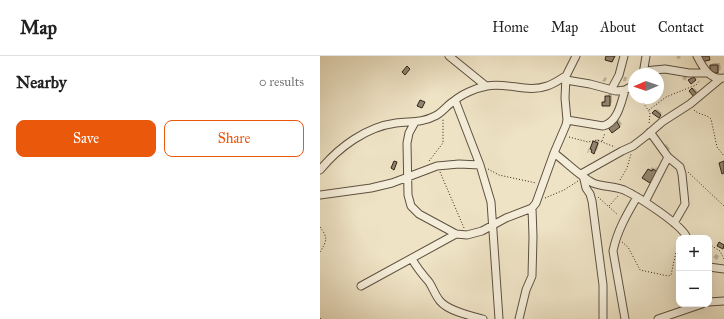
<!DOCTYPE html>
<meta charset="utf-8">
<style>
body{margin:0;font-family:"IM FELL Great Primer",serif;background:#f6f6f6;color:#222}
.controls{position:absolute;right:12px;bottom:12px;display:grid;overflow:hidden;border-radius:8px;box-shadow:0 4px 16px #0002}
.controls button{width:36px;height:36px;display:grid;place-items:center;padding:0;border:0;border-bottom:1px solid #e0e0e0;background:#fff;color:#222;font:20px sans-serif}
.compass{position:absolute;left:308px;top:12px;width:36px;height:36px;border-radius:50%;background:#fff;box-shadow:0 4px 16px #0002;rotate:268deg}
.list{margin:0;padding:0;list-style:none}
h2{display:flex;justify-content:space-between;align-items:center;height:52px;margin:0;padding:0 16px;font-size:17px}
h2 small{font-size:13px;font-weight:400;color:#767676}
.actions{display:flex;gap:8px;padding:12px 16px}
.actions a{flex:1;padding:9px 0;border:1px solid #ea580c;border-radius:8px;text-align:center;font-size:14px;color:#ea580c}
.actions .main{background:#ea580c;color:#fff}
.map{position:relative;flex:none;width:404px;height:263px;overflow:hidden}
header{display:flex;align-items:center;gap:24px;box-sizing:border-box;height:56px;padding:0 20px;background:#fff;border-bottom:1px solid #e0e0e0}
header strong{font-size:19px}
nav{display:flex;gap:22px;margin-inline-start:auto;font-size:14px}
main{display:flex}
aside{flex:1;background:#fff}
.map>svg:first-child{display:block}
.shadow{fill:#0003}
.building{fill:#928571;stroke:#2f2015}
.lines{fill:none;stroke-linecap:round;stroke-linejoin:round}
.minor-casing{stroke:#5f5141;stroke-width:9}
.path{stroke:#2f2015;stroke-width:1;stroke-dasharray:1 2;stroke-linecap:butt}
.minor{stroke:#f4edd9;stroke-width:7}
</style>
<header>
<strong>Map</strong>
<nav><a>Home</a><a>Map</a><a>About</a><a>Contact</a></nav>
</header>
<main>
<aside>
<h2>Nearby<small>0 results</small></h2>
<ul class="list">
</ul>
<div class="actions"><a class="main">Save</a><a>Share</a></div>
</aside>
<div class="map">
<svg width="404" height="263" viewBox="0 0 404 263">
<rect width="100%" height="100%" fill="#eee3c5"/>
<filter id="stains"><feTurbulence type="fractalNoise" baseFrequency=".005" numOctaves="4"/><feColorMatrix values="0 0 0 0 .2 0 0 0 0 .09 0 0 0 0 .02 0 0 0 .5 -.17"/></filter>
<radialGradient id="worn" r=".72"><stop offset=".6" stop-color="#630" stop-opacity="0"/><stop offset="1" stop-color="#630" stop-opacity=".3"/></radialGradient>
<path class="shadow" d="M357,0H360L361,2L357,3Z
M393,7H400L401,13L398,16L391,10Z
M365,20L367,22L365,25L362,22Z
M285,21L287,22L285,26L282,25Z
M304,21H307L306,25H303Z
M374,32L378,36L374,39L371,35Z
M289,38H292V46L290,49L283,46Z
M329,42H335V43L332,45Z
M337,53L342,57L339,61L334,57Z
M298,62L302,68L300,70L291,67Z
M277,83L280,84L277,94L274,96V86Z
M346,88L350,93L347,96L343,91Z
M269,92L270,93L268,97H267Z
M332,111L335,113L336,111L339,113L332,123L324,121Z
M396,198L399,200L397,204L393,201Z"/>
<path class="building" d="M286,0H295L292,6L285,4Z
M380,0H389L390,4L381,6Z
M390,9H398V17H390Z
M87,10L90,13L85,19L82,16Z
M374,21L376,24L371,28L368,24Z
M372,32L377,38L374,41L369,35Z
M285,40H290V50H282V46H285Z
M100,44L105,46L102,52L97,50Z
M335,54L341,59L339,62L332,57Z
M296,64L300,71L292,77L287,70Z
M273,85L278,87L274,98L271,96L272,94L270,93Z
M74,105L77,106L74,114L71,112Z
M404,105V117L402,118L399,107Z
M328,113L332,115L333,113L337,116L330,127L322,122Z
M399,186L404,189L403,193L397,190Z"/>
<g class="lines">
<defs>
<path id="minor" d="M129,0L166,30
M377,0C382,10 390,25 404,22
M324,15L345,13L369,17H388
M323,18L326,0
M246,24L270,28L296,35L305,34L314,29
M291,34L299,19L304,0
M135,44L160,109L171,146L179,263
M247,64L283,70C298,66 301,47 305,34
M95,66L89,77L87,87L88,139L91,150L99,158L136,178L147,179L162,175L186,162L212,152L216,147L234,97L246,69L247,64L245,42L246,20L256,0
M330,76L348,101L360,111L362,118L365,148L354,167
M234,97C245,105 261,121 273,127C283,131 294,130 304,134C317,140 363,169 367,182
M0,114C19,91 46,71 76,67C90,65 102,67 115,60C122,57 127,49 134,45C142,38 156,32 167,30C187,26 208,37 227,30C234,28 240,23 246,20
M261,118L302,95L313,90L326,80L342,66L370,48L400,23
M263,119L266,132L270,138L272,145L283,229V263
M0,139L51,132L72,127L117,110L139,108L160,109
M325,146L348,101
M92,203C97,212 102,218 109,226C113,232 115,239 120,245C128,255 151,260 163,263
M389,211L404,213
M41,230L136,178
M389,246L404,245
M199,263L206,234L212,220L213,181L212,152
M305,263L293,195C297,175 307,158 317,141
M338,263L382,248"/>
</defs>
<use href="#minor" class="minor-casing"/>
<path class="path" d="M320,42L330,57L329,68
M329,54L346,41L376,29L380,24
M374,54C379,59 386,58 391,63L397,91L404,100
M249,81L268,86L277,84L295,91
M282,85L285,77
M109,105L123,87V63
M168,113L179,119L216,127
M120,116L144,172
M368,116L404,150
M300,124L307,112L311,98
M278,141L298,159
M225,142L244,134L258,125
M289,150L299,139
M0,171C8,181 7,185 0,196
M302,186L308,191L320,214L348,220L351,219L356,196L359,195
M389,188L400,195L404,203
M0,262L1,263"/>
<use href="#minor" class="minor"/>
</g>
<rect width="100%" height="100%" filter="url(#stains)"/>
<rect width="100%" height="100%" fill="url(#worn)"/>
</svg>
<div class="controls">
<button>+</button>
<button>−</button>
</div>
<svg class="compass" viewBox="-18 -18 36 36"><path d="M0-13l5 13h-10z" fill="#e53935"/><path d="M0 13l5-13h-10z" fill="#767676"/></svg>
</div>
</main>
